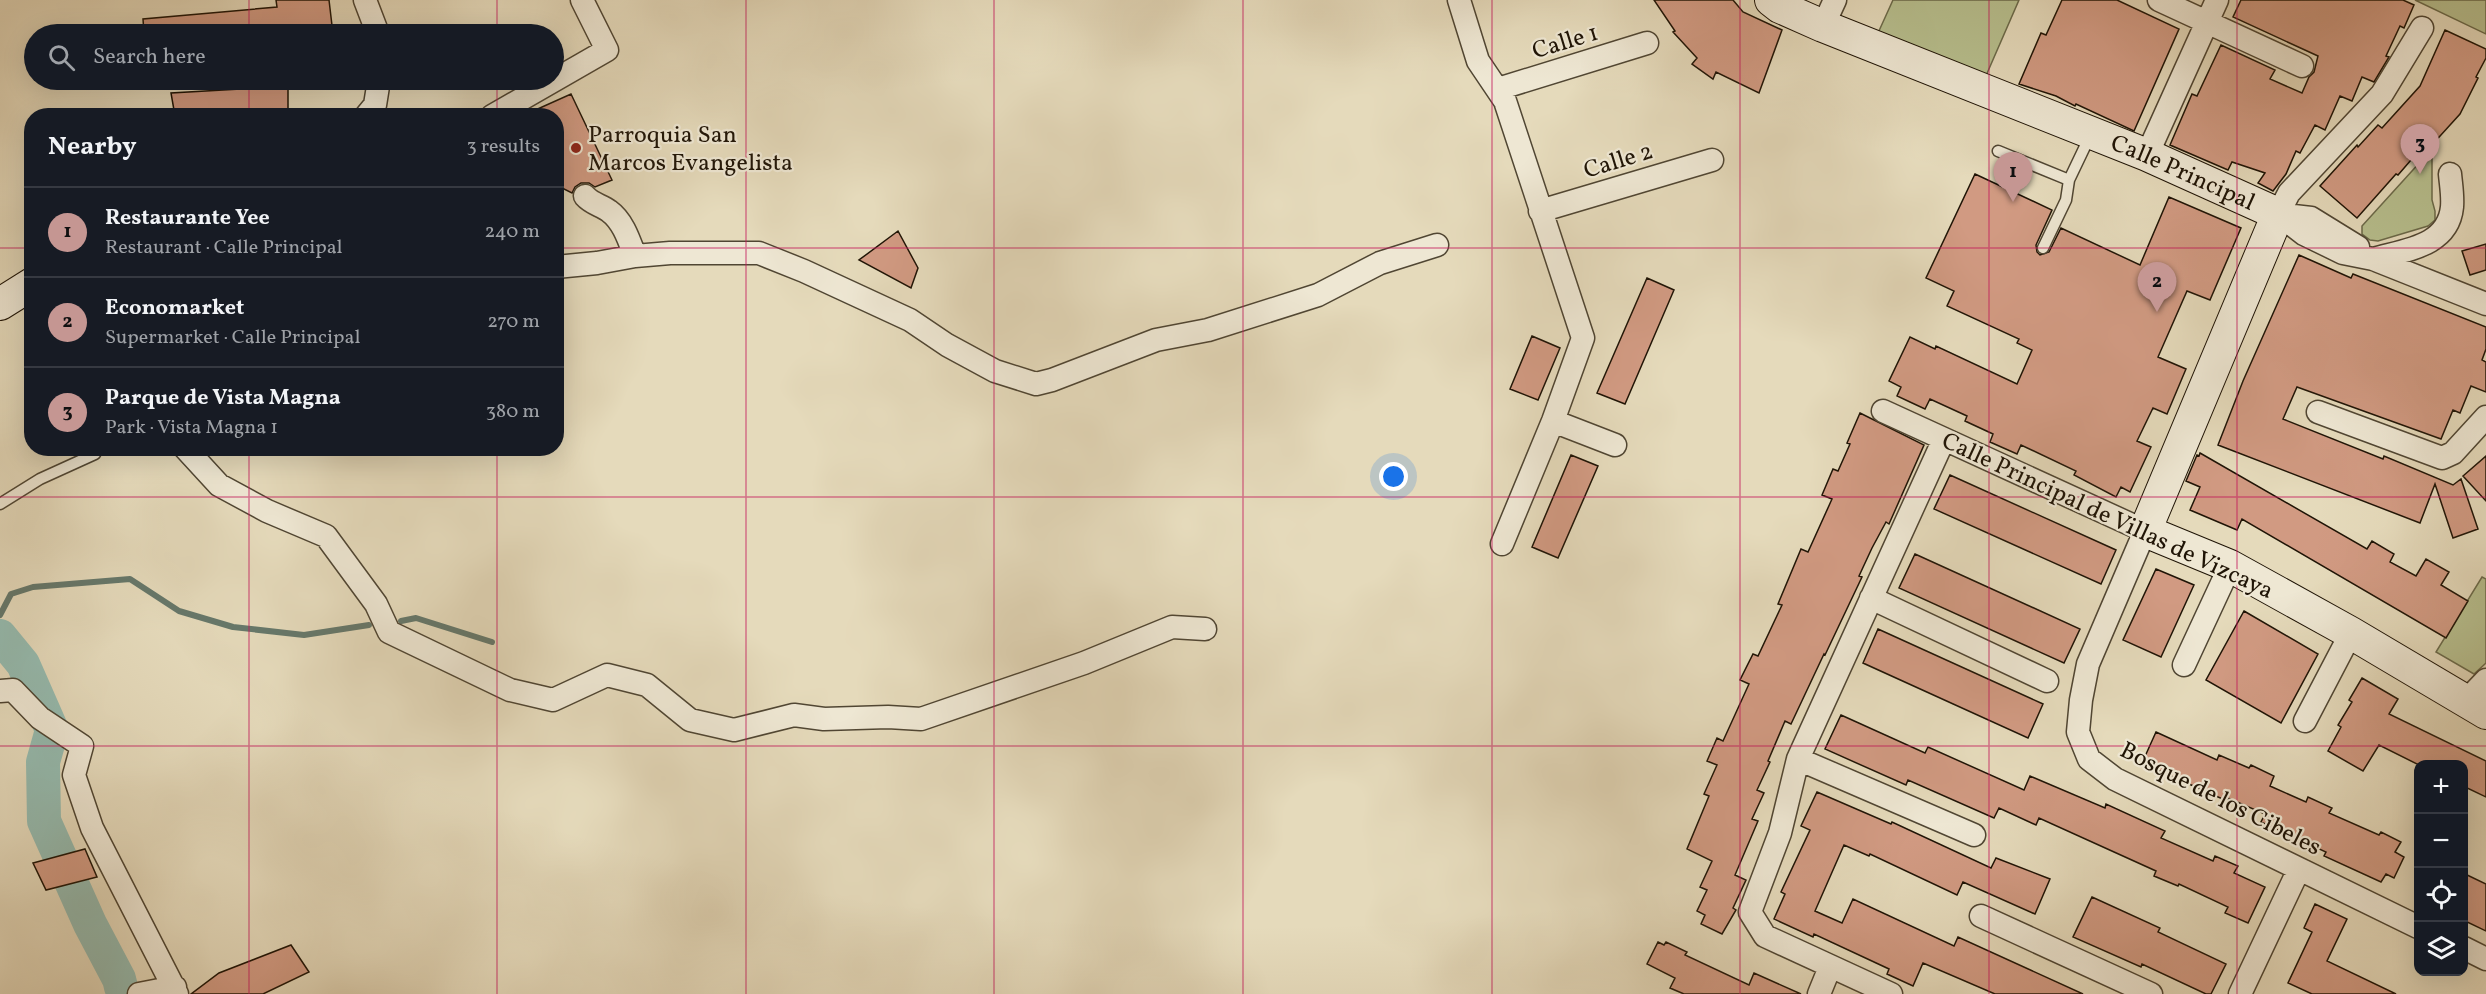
<!DOCTYPE html>
<meta charset="utf-8">
<style>
body{margin:0;font-family:Vollkorn,serif;background:#242831;color:#f1f3f6}
.controls{position:absolute;right:18px;bottom:18px;display:grid;overflow:hidden;border-radius:12px;box-shadow:0 6px 24px #0002}
.controls button{width:54px;height:54px;display:grid;place-items:center;padding:0;border:0;border-bottom:2px solid #363941;background:#171b24;color:#f1f3f6;font:30px sans-serif}
.you{position:absolute;left:1394px;top:477px;width:21px;height:21px;margin:-15px;border:4px solid #fff;border-radius:50%;background:#1a73e8;box-shadow:0 0 0 9px #1a73e833}
.badge{display:grid;place-items:center;width:39px;height:39px;border-radius:50%;background:#c59692;color:#111;font-size:20px;font-weight:700}
.pin{position:absolute;translate:-50% -50px;filter:drop-shadow(0 2px 3px #0008)}
.pin::after{content:'';position:absolute;top:32px;width:21px;height:18px;background:inherit;clip-path:polygon(0 0,100% 0,50% 100%)}
.list{margin:0;padding:0;list-style:none}
h2{display:flex;justify-content:space-between;align-items:center;height:78px;margin:0;padding:0 24px;font-size:26px}
h2 small{font-size:20px;font-weight:400;color:#9ea1a6}
.list li{display:grid;grid-template-columns:39px 1fr auto;gap:18px;align-items:center;box-sizing:border-box;height:90px;padding:0 24px;border-top:2px solid #363941}
.list b{display:block;font-size:22px;white-space:nowrap}
.list p{margin:0;font-size:20px;white-space:nowrap;color:#9ea1a6}
.list em{font-size:20px;font-style:normal;color:#9ea1a6}
.icon{flex:none;width:33px;height:33px;fill:none;stroke:currentColor;stroke-width:2;stroke-linecap:round;stroke-linejoin:round}
.map{position:relative;flex:none;width:2486px;height:994px;overflow:hidden}
.search{position:absolute;background:#171b24;box-shadow:0 6px 24px #0002;left:24px;top:24px;width:540px;height:66px;display:flex;align-items:center;gap:15px;box-sizing:border-box;padding:0 21px;border-radius:33px;color:#9ea1a6;font-size:22px}
.panel{position:absolute;background:#171b24;box-shadow:0 6px 24px #0002;left:24px;top:108px;width:540px;height:348px;border-radius:24px}
.map>svg:first-child{display:block}
.green{fill:#b7bf8e;stroke:#6b6a4a;stroke-width:1.5}
.lines{fill:none;stroke-linecap:round;stroke-linejoin:round}
.stream{stroke:#66786b;stroke-width:6}
.river{stroke:#96bbaf;stroke-width:34}
.building{fill:#d19a82;stroke:#1f1406;stroke-width:1.5}
.lane-casing{stroke:#504633;stroke-width:13}
.street-casing{stroke:#504633;stroke-width:25}
.secondary-casing{stroke:#1f1406;stroke-width:34}
.lane{stroke:#eee7d3;stroke-width:10}
.street{stroke:#eee7d3;stroke-width:22}
.secondary{stroke:#eee7d3;stroke-width:32}
.grid{fill:none;stroke:#c2185b;stroke-width:1.5;stroke-opacity:0.55}
.poi-dot{fill:#8f2418;stroke:#eee7d3;stroke-width:2}
.labels{text-anchor:middle;stroke-width:4.5;stroke-linejoin:round;paint-order:stroke}
.street-label{font-size:24px;fill:#1f1406;stroke:#eee7d3}
.poi-label{font-size:24px;fill:#1f1406;stroke:#eee7d3;text-anchor:start}
</style>
<div class="map">
<svg width="2486" height="994" viewBox="0 0 2486 994">
<rect width="100%" height="100%" fill="#e5dabb"/>
<filter id="stains"><feTurbulence type="fractalNoise" baseFrequency=".00333" numOctaves="4"/><feColorMatrix values="0 0 0 0 .2 0 0 0 0 .09 0 0 0 0 .02 0 0 0 .5 -.17"/></filter>
<radialGradient id="worn" r=".72"><stop offset=".6" stop-color="#630" stop-opacity="0"/><stop offset="1" stop-color="#630" stop-opacity=".3"/></radialGradient>
<path class="green" d="M1893,0H2019L1985,78L1878,33Z
M2415,0H2486V34Z
M2432,149V200L2435,211V220L2428,226L2378,241L2370,240L2362,234V226Z
M2482,577L2486,579V663L2474,674L2436,652Z"/>
<g class="lines">
<path class="stream" d="M0,615L11,594L33,587L130,579L179,611L233,627L304,635L369,625
M401,621L416,618L492,642"/>
<path class="river" d="M0,636L23,664L52,730L43,762L44,821L90,924L119,979L121,987"/>
</g>
<path class="building" d="M276,0H329L333,34H144L143,19L277,7Z
M1654,0H1733L1743,12L1782,30L1759,93L1716,72L1713,79L1692,64L1697,58L1673,32L1675,31Z
M2062,0H2117L2179,29L2134,131L2076,104L2075,106L2056,96L2019,84L2041,33L2046,35Z
M2241,0H2403L2414,5L2404,28L2400,26L2386,56L2389,57L2374,82L2362,77L2352,101L2340,96L2325,130L2315,125L2300,153L2296,151L2286,174L2273,191L2258,183L2265,173L2232,162L2228,170L2170,145L2192,94L2197,96L2221,45L2275,70L2270,79L2302,93L2309,77L2314,72L2318,56L2233,17Z
M2445,30L2486,49V58L2476,77L2478,78L2460,114L2421,157L2417,153L2398,175L2396,174L2357,218L2320,186L2357,145L2358,147L2378,125L2382,128L2420,86Z
M239,80H288V111L277,116H175L171,93L240,89Z
M571,94L612,180L595,187L589,183H581L575,187L572,193L556,185V116H522Z
M1975,174L2052,210L2036,245L2037,252L2040,255L2049,252L2061,228L2140,265L2169,197L2241,228L2210,300L2187,291L2158,357L2186,369L2167,414L2153,408L2137,441L2151,447L2130,492L2121,487L2116,497L2074,475L2076,471L2021,445L2017,454L1990,442L1993,434L1965,421L1967,416L1930,399L1925,409L1910,402L1897,396L1901,387L1889,381L1910,337L1935,349L1936,346L2017,384L2032,350L2017,343L2019,339L1947,306L1954,291L1926,278Z
M898,231L918,268L911,288L859,260Z
M2486,244V270L2470,275L2462,251Z
M2299,255L2351,278L2353,274L2486,327V349L2482,360L2486,362V392L2471,386L2460,413L2453,410L2441,439L2297,387L2283,419L2383,459L2384,456L2453,485L2461,479L2478,529L2453,538L2435,484L2420,523L2218,445L2243,381Z
M1647,278L1674,290L1625,404L1597,393Z
M1532,336L1560,348L1538,400L1510,389Z
M1860,413L1924,445L1889,524L1886,522L1872,548L1859,576L1862,577L1825,655L1824,654L1791,724L1785,721L1768,761L1770,762L1757,790L1764,793L1752,819L1758,821L1735,875L1746,880L1733,908L1736,910L1722,934L1701,924L1705,915L1697,911L1707,890L1700,887L1712,861L1687,849L1709,796L1704,794L1717,765L1707,761L1717,738L1723,741L1749,684L1740,680L1753,654L1758,656L1782,605L1778,604L1801,549L1808,552L1832,499L1822,495L1833,469L1838,471L1850,444L1847,443Z
M2200,453L2367,549L2372,541L2394,554L2390,562L2416,576L2426,559L2449,572L2441,585L2468,601L2446,638L2242,519L2237,530L2190,510L2200,487L2186,481L2197,455L2199,456Z
M1571,455L1598,466L1558,558L1532,547Z
M2486,456V501L2463,476Z
M1950,475L2116,550L2101,584L1934,509Z
M1915,554L2080,629L2064,663L1899,588Z
M2156,569L2194,585L2161,657L2123,640Z
M2244,611L2318,654L2281,723L2206,680Z
M1878,629L2043,704L2028,738L1863,663Z
M2362,678L2398,699L2389,714L2486,761V797L2463,786V765H2419L2379,745L2363,771L2328,751L2341,727L2338,725L2352,702L2349,700Z
M1841,715L1925,753L1928,747L2024,790L2030,776L2105,808L2106,804L2165,831L2161,838L2213,861L2215,856L2238,866L2234,873L2265,887L2248,923L2225,913L2228,907L2179,884L2178,886L2154,876L2156,871L2039,818L2036,825L1999,808L1994,818L1908,780L1906,785L1825,749Z
M2156,732L2217,760L2219,755L2249,768L2251,765L2274,776L2270,786L2306,802L2308,797L2332,808L2329,813L2379,835L2381,832L2401,842L2395,852L2404,857L2394,878L2386,874L2381,882L2324,856L2326,852L2261,822L2265,814L2228,798L2227,801L2142,763Z
M1817,792L1891,824L1892,822L1991,868L1996,858L2050,879L2035,914L1963,882L1957,895L1870,854L1869,856L1844,845L1815,911L1842,923L1853,899L1954,946L1958,937L2083,994H1995L1923,963L1913,986L1887,974L1889,969L1814,934L1813,937L1774,919L1785,894L1781,892L1810,830L1801,826Z
M85,849L97,877L46,890L33,863Z
M2463,873L2486,884V931L2463,920Z
M2092,897L2160,928L2158,932L2226,964L2211,994H2206L2142,964L2141,967L2073,937Z
M2315,904L2347,919L2327,961L2396,994H2312L2288,983L2312,932L2304,928Z
M1658,942L1664,945L1666,942L1687,952L1685,955L1749,985L1754,973L1801,994H1684L1670,988L1675,978L1647,964Z
M291,945L309,972L263,994H191L219,973Z"/>
<g class="lines">
<defs>
<path id="lane" d="M1998,151L2069,180
M2043,248L2066,200L2069,180L2090,136
M0,504L40,479L95,454L98,448"/>
<path id="street" d="M365,0L378,34
M1459,0L1478,61L1505,101L1583,338L1553,421L1502,544
M2159,0L2302,66
M1823,26L1835,0
M1498,89L1647,43
M366,116L375,105L379,80
M492,116L607,50L582,0
M2147,155L2217,0
M585,196C592,204 601,205 609,211C623,221 629,240 635,256
M1540,211L1712,160
M2278,214L2289,193L2382,94L2422,28
M2278,214L2304,234L2343,253L2373,259L2486,304
M2278,214L2311,218L2358,247
M2373,259C2404,250 2448,247 2452,207C2453,196 2451,185 2450,174
M556,267L597,263L635,256L670,253H759L804,271L910,320L947,345L995,371L1036,384L1052,380L1156,340L1208,330L1318,295L1380,263L1437,245
M1883,411L2145,531L2088,664L2081,700L2078,732L2089,759L2115,779L2418,927
M2318,412L2442,458L2453,453L2486,417
M1553,421L1615,445
M185,448L219,485L267,511L326,536L376,604L389,632L510,690L553,700L607,675L647,685L690,720L734,730L794,715L824,719L888,717L921,719L1084,663L1172,627L1205,629
M1871,598L2047,681
M2184,665L2230,566
M0,691L13,690L40,718L82,746L74,775L92,828L177,994
M2465,702L2486,680
M2305,721L2351,633
M1798,759L1974,835
M1981,916L2151,994
M2464,948L2486,959
M139,994L175,987
M1819,994L1830,967
M1891,994L1765,936L1750,912L1780,833L1798,759L1944,439
M2240,994L2299,869"/>
<g id="secondary">
<path id="s1" d="M1771,0L1780,7L1823,26L2147,155L2278,214L2145,531L2230,566L2351,633L2486,713"/>
<path d="M0,304L32,284"/>
</g>
</defs>
<use href="#lane" class="lane-casing"/>
<use href="#street" class="street-casing"/>
<use href="#secondary" class="secondary-casing"/>
<use href="#lane" class="lane"/>
<use href="#street" class="street"/>
<use href="#secondary" class="secondary"/>
</g>
<path class="grid" d="M249,0V34M497,0V34M746,0V994M994,0V994M1243,0V994M1492,0V994M1740,0V994M1989,0V994M2237,0V994M249,80V116M497,80V116M0,248H32M556,248H2486M249,448V994M497,448V994M0,497H2486M0,746H2486"/>
<circle class="poi-dot" cx="576" cy="148" r="6"/>
<g class="labels">
<g class="street-label">
<text transform="translate(1565 41) rotate(-17)" y="8">Calle 1</text>
<text transform="translate(1618 160) rotate(-17)" y="8">Calle 2</text>
<text dy="8" stroke="none"><textPath href="#s1" startOffset="447">Calle Principal</textPath></text>
<text transform="translate(2108 515) rotate(25)" y="8">Calle Principal de Villas de Vizcaya</text>
<text transform="translate(2221 798) rotate(27)" y="8">Bosque de los Cibeles</text>
</g>
<g class="poi-label">
<text x="588" y="142">Parroquia San<tspan x="588" dy="28">Marcos Evangelista</tspan></text>
</g>
</g>
<rect width="100%" height="100%" filter="url(#stains)"/>
<rect width="100%" height="100%" fill="url(#worn)"/>
</svg>
<div class="controls">
<button>+</button>
<button>−</button>
<button><svg class="icon" aria-label="locate" viewBox="0 0 24 24"><circle cx="12" cy="12" r="6"/><path d="M12 2v4M12 18v4M2 12h4M18 12h4"/></svg></button>
<button><svg class="icon" aria-label="layers" viewBox="0 0 24 24"><path d="M12 4l9 5-9 5-9-5zM3 14l9 5 9-5"/></svg></button>
</div>
<div class="you"></div>
<div class="pin badge" style="left:2013px;top:202px">1</div>
<div class="pin badge" style="left:2157px;top:312px">2</div>
<div class="pin badge" style="left:2420px;top:174px">3</div>
<div class="search"><svg class="icon" aria-label="search" viewBox="0 0 24 24"><circle cx="10" cy="10" r="6"/><path d="M15 15l6 6"/></svg>Search here</div>
<section class="panel">
<h2>Nearby<small>3 results</small></h2>
<ul class="list">
<li><span class="badge">1</span><div><b>Restaurante Yee</b><p>Restaurant · Calle Principal</p></div><em>240 m</em></li>
<li><span class="badge">2</span><div><b>Economarket</b><p>Supermarket · Calle Principal</p></div><em>270 m</em></li>
<li><span class="badge">3</span><div><b>Parque de Vista Magna</b><p>Park · Vista Magna 1</p></div><em>380 m</em></li>
</ul>
</section>
</div>
